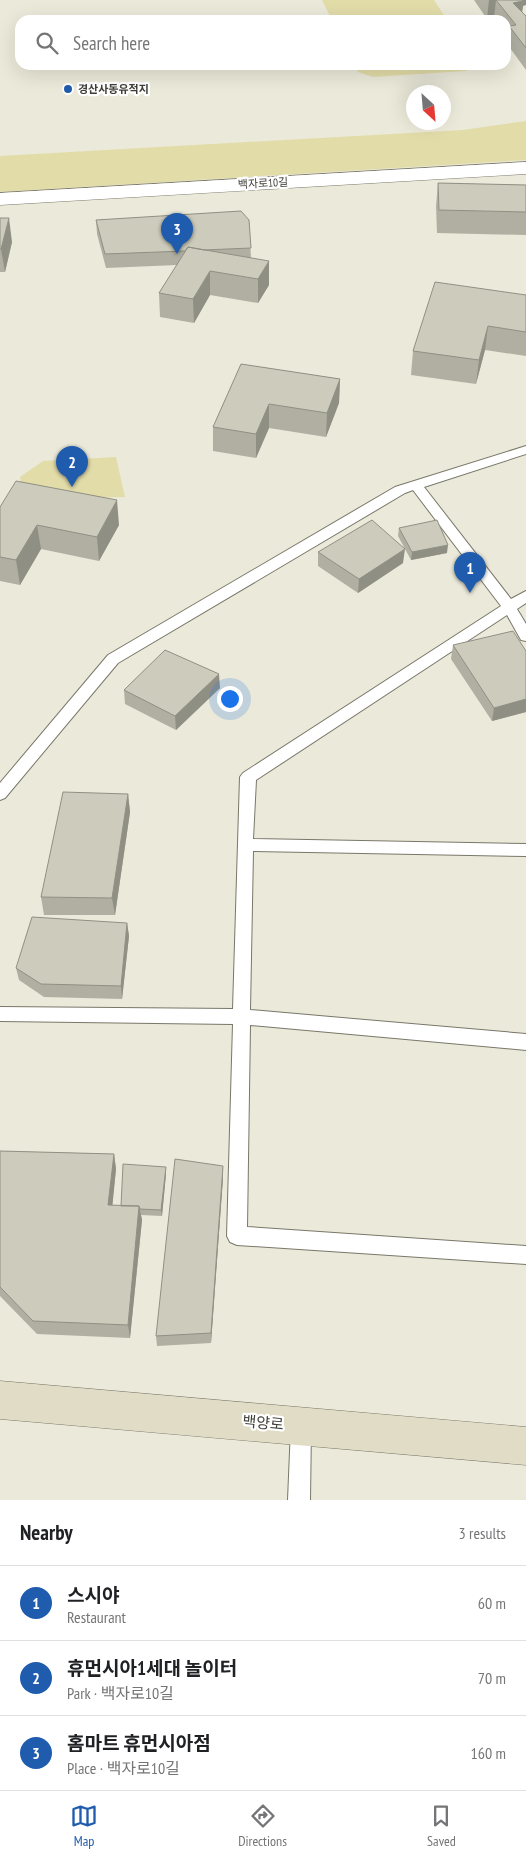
<!DOCTYPE html>
<meta charset="utf-8">
<style>
body{margin:0;font-family:"PT Sans Narrow","Noto Sans KR",sans-serif;background:#f2f2f2;color:#202124}
.compass{position:absolute;left:406px;top:85px;width:45px;height:45px;border-radius:50%;background:#fff;box-shadow:0 5px 20px #0002;rotate:154deg}
.you{position:absolute;left:229px;top:698px;width:18px;height:18px;margin:-12px;border:4px solid #fff;border-radius:50%;background:#1a73e8;box-shadow:0 0 0 8px #1a73e833}
.badge{display:grid;place-items:center;width:32px;height:32px;border-radius:50%;background:#205cad;color:#fff;font-size:16px;font-weight:700}
.pin{position:absolute;translate:-50% -41px;filter:drop-shadow(0 1px 2px #0008)}
.pin::after{content:'';position:absolute;top:26px;width:18px;height:15px;background:inherit;clip-path:polygon(0 0,100% 0,50% 100%)}
.list{margin:0;padding:0;list-style:none}
h2{display:flex;justify-content:space-between;align-items:center;height:65px;margin:0;padding:0 20px;font-size:21px}
h2 small{font-size:16px;font-weight:400;color:#757577}
.list li{display:grid;grid-template-columns:32px 1fr auto;gap:15px;align-items:center;box-sizing:border-box;height:75px;padding:0 20px;border-top:1px solid #e0e0e0}
.list b{display:block;font-size:19px;white-space:nowrap}
.list p{margin:0;font-size:16px;white-space:nowrap;color:#757577}
.list em{font-size:16px;font-style:normal;color:#757577}
.icon{flex:none;width:28px;height:28px;fill:none;stroke:currentColor;stroke-width:2;stroke-linecap:round;stroke-linejoin:round}
.map{position:relative;flex:none;width:526px;height:1500px;overflow:hidden}
.search{position:absolute;background:#fff;box-shadow:0 5px 20px #0002;left:15px;right:15px;top:15px;height:55px;display:flex;align-items:center;gap:12px;box-sizing:border-box;padding:0 18px;border-radius:15px;color:#757577;font-size:19px}
.sheet{height:290px;background:#fff}
nav{display:flex;justify-content:space-around;align-items:center;box-sizing:border-box;height:70px;border-top:1px solid #e0e0e0;background:#fff;font-size:14px;color:#757577}
nav a{display:grid;justify-items:center;gap:2px}
nav .on{color:#205cad}
.map>svg:first-child{display:block}
.green{fill:#e2dca9}
.lines{fill:none;stroke-linecap:round;stroke-linejoin:round}
.lane-casing{stroke:#797769;stroke-width:2}
.street-casing{stroke:#797769;stroke-width:1}
.secondary-casing{stroke:#797769;stroke-width:1}
.lane{fill:#fff;fill-rule:evenodd}
.street{fill:#fff;fill-rule:evenodd}
.secondary{fill:#e0dcc5;fill-rule:evenodd}
.wall{fill:#b0afa2}
.shaded-wall{fill:#908f84}
.building{fill:#cdccbc;stroke:#908f84}
.poi-dot{fill:#205cad;stroke:#fff;stroke-width:2}
.labels{text-anchor:middle;stroke-width:4.5;stroke-linejoin:round;paint-order:stroke}
.far-poi-label{font-size:11px;font-weight:bold;fill:#3e3d37;stroke:#fff;text-anchor:start}
.far-street-label{font-size:11px;fill:#3e3d37;stroke:#fff}
.near-street-label{font-size:15px;fill:#3e3d37;stroke:#fff}
</style>
<div class="map">
<svg width="526" height="1500" viewBox="0 0 526 1500">
<rect width="100%" height="100%" fill="#ebe9d9"/>
<path class="green" d="M322,0H434L447,20H332Z
M354,65H473L466,71L373,77L358,72Z
M526,121V160L0,192V156L463,130Z
M116,457L125,497L23,499L20,477L43,461Z"/>
<g class="lines">
<defs>
<path id="lane" d="M526,446V454L424,487L511,599L526,591V603L517,609L526,624V641L521,640L507,615L256,780L253,839L526,844V856L253,851L250,1010L526,1034V1050L250,1025L247,1227L526,1246V1264L237,1245L230,1242L227,1236L233,1024L0,1021V1007L233,1009L240,777L243,773L501,606L413,490L405,493L118,663L5,798L0,800V783L108,655L395,487Z
M301,1417L308,1420L311,1427L310,1500H288L291,1427L294,1420Z"/>
<path id="street" d="M526,162V174L0,205V193Z"/>
<path id="secondary" d="M0,1381L526,1427V1465L0,1419Z"/>
</defs>
<use href="#lane" class="lane-casing"/>
<use href="#street" class="street-casing"/>
<use href="#secondary" class="secondary-casing"/>
<use href="#lane" class="lane"/>
<use href="#street" class="street"/>
<use href="#secondary" class="secondary"/>
</g>
<path class="wall" d="M474,0H526L523,6L522,12L526,16V70L507,44L508,36L506,34V20H495L494,18L487,19Z
M438,183L526,185V235L437,233L436,206Z
M0,218L12,242L5,272H0Z
M96,220H249L251,258L269,285L258,303L210,295L194,323L160,317L159,293L177,265L106,268L97,234Z
M526,295V356L485,350L476,384L411,375L413,351Z
M241,364L340,379L339,403L326,437L269,428L256,458L213,451V427Z
M0,507L119,525L99,561L41,549L20,585L0,581Z
M399,528L447,553L411,560L398,536Z
M318,552L403,563L358,593L318,566Z
M453,645L526,651V712L492,721L451,659Z
M220,688L176,730L125,704L124,690Z
M128,794L130,812L115,915H44L41,897Z
M127,923L129,936L122,999L44,997L19,980L16,968Z
M0,1151L114,1154L116,1169L112,1205L121,1206L166,1174L162,1216L141,1215L142,1220L130,1338L37,1334L0,1296Z
M223,1178L211,1343L157,1346L156,1336Z"/>
<path class="shaded-wall" d="M489,0H496L494,18L487,19Z
M509,0H526V5L523,6L521,20Z
M9,218L12,242L5,272L1,249Z
M269,261V285L258,303V279Z
M210,271V295L194,323L193,299Z
M488,326L485,350L476,384L479,360Z
M340,379L339,403L326,437L327,413Z
M269,404V428L256,458V434Z
M117,500L119,525L99,561L97,537Z
M37,525L41,549L20,585L16,560Z
M448,545L447,553L411,560L412,552Z
M405,549L403,563L358,593L359,579Z
M219,674L220,688L176,730L175,716Z
M526,699V712L492,721L494,708Z
M128,794L130,812L115,915L112,898Z
M127,923L129,936L122,999L121,986Z
M114,1154L116,1169L111,1220L108,1205Z
M223,1166V1178L211,1343V1333Z
M166,1167V1174L162,1216L161,1210Z
M139,1206L142,1220L130,1338L128,1325Z"/>
<path class="building" d="M496,0H522L523,1L513,3L526,16V48L509,26L516,25Z
M438,183L526,185V212L439,210Z
M241,211L249,220L251,248L204,250L188,247L185,251L105,254L96,220Z
M0,218H9L1,249H0Z
M188,247L269,261L258,279L210,271L193,299L159,293Z
M435,282L526,295V332L488,326L479,360L413,351Z
M241,364L340,379L327,413L269,404L256,434L213,427Z
M16,481L117,500L97,537L37,525L16,560L0,557V507Z
M372,520L405,549L359,579L318,552Z
M437,520L448,545L412,552L399,528Z
M513,631L526,651V699L494,708L453,645Z
M165,650L219,674L175,716L124,690Z
M63,792L128,794L112,898L41,897Z
M32,917L127,923L121,986L41,984L16,968Z
M0,1151L114,1154L108,1205L139,1206L128,1325L33,1321L0,1287Z
M175,1159L223,1166L211,1333L156,1336Z
M123,1164L166,1167L161,1210L140,1209L139,1206H121Z"/>
<circle class="poi-dot" cx="68" cy="89" r="5"/>
<g class="labels">
<g class="far-poi-label">
<text x="78" y="93">경산사동유적지</text>
</g>
<g class="far-street-label">
<text transform="translate(263 183) rotate(-3)" y="4">백자로10길</text>
</g>
<g class="near-street-label">
<text transform="translate(263 1423) rotate(5)" y="5">백양로</text>
</g>
</g>
</svg>
<svg class="compass" viewBox="-18 -18 36 36"><path d="M0-13l5 13h-10z" fill="#e53935"/><path d="M0 13l5-13h-10z" fill="#757577"/></svg>
<div class="you"></div>
<div class="pin badge" style="left:470px;top:593px">1</div>
<div class="pin badge" style="left:72px;top:487px">2</div>
<div class="pin badge" style="left:177px;top:254px">3</div>
<div class="search"><svg class="icon" aria-label="search" viewBox="0 0 24 24"><circle cx="10" cy="10" r="6"/><path d="M15 15l6 6"/></svg>Search here</div>
</div>
<section class="sheet">
<h2>Nearby<small>3 results</small></h2>
<ul class="list">
<li><span class="badge">1</span><div><b>스시야</b><p>Restaurant</p></div><em>60 m</em></li>
<li><span class="badge">2</span><div><b>휴먼시아1세대 놀이터</b><p>Park · 백자로10길</p></div><em>70 m</em></li>
<li><span class="badge">3</span><div><b>홈마트 휴먼시아점</b><p>Place · 백자로10길</p></div><em>160 m</em></li>
</ul>
</section>
<nav>
<a class="on"><svg class="icon" aria-label="map" viewBox="0 0 24 24"><path d="M3 6l6-2 6 2 6-2v14l-6 2-6-2-6 2zM9 4v14M15 6v14"/></svg>Map</a>
<a><svg class="icon" aria-label="directions" viewBox="0 0 24 24"><path d="M12 3l9 9-9 9-9-9zM9 14v-3h6M13 9l2 2-2 2"/></svg>Directions</a>
<a><svg class="icon" aria-label="saved" viewBox="0 0 24 24"><path d="M7 4h10v16l-5-4-5 4z"/></svg>Saved</a>
</nav>
